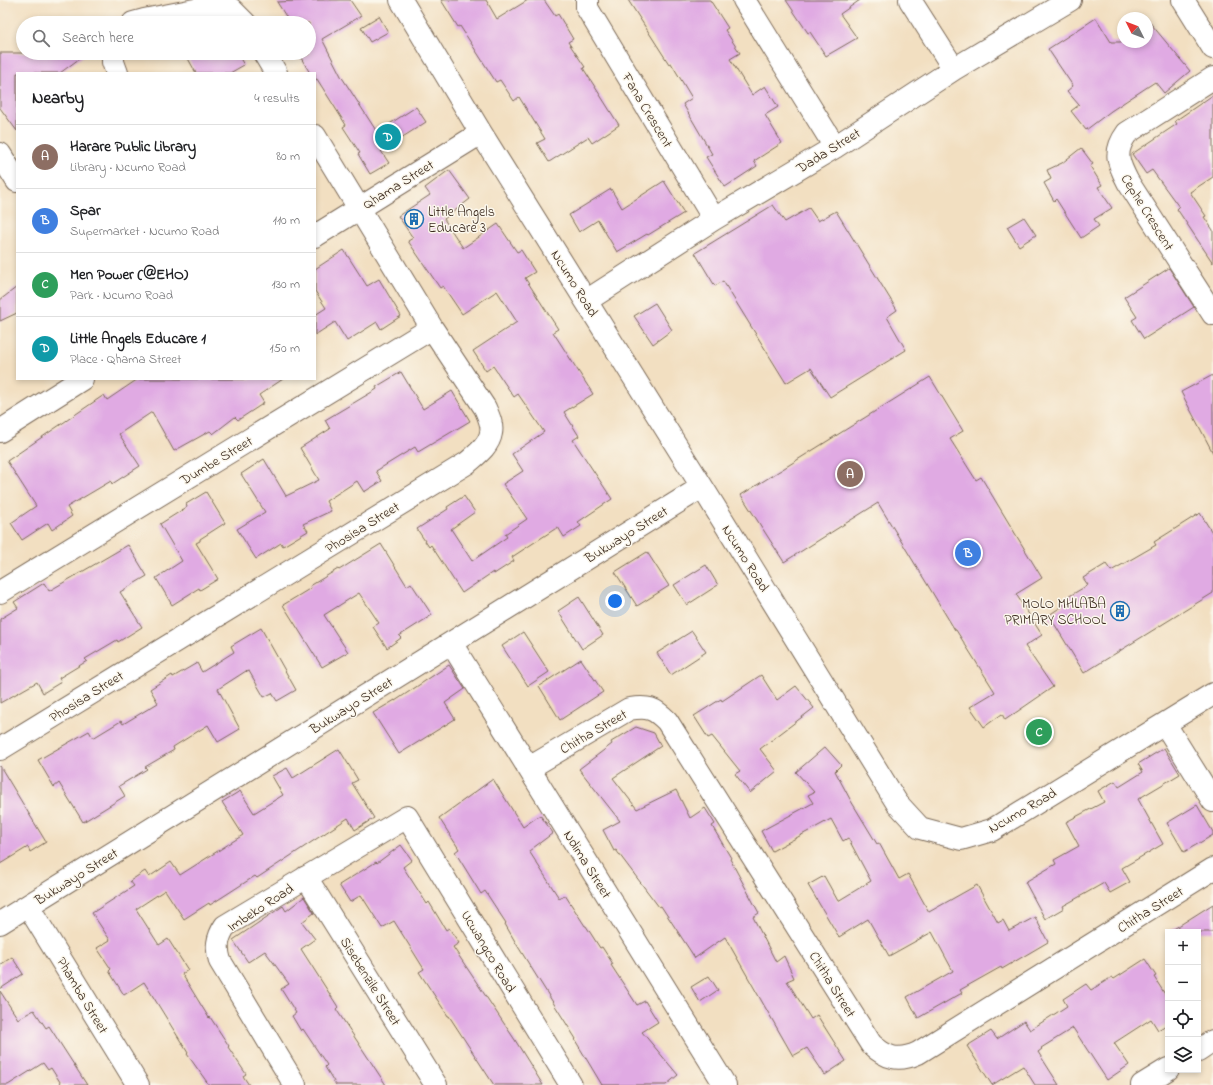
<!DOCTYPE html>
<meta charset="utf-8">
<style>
body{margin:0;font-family:"Indie Flower",sans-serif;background:#f2f2f2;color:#202124}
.controls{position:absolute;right:12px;bottom:12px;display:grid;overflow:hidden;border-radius:0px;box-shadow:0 2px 6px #0003}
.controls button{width:36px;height:36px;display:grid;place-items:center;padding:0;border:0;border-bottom:1px solid #e0e0e0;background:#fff;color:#202124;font:20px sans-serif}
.compass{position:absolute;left:1117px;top:12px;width:36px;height:36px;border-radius:50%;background:#fff;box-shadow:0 2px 6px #0003;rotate:312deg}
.you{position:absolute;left:615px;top:601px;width:14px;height:14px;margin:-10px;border:3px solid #fff;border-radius:50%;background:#1a73e8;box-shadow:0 0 0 6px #1a73e833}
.badge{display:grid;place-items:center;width:26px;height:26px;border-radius:50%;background:#1a73e8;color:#fff;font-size:13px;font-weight:700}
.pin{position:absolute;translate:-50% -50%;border:2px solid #fff;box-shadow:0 1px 4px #0006}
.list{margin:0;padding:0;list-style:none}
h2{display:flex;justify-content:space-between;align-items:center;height:52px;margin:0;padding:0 16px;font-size:17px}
h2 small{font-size:13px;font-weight:400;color:#757577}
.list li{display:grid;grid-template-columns:26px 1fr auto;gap:12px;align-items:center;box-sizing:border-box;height:64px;padding:0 16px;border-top:1px solid #e0e0e0}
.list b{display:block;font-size:15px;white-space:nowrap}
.list p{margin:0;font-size:13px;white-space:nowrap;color:#757577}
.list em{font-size:13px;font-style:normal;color:#757577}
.icon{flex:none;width:22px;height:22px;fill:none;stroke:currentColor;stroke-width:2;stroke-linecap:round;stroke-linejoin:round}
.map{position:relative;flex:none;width:1213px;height:1085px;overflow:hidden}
.search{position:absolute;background:#fff;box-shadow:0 2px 6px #0003;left:16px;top:16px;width:300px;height:44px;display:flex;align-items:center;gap:10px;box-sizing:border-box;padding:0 14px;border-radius:22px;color:#757577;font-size:15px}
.panel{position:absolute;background:#fff;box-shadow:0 2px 6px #0003;left:16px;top:72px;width:300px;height:308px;border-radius:0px}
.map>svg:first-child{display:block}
.building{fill:#e0aae3}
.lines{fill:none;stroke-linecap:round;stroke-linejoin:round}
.street-casing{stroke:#7b6957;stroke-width:24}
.street{stroke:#fff;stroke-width:22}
.labels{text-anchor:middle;stroke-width:3;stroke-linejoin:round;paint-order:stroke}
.street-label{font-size:14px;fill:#3b2a1e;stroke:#fbf7ec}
.poi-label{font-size:14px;fill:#3b2a1e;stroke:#fbf7ec;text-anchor:start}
</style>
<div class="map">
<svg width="1213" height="1085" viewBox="0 0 1213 1085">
<rect width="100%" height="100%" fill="#fbf7ec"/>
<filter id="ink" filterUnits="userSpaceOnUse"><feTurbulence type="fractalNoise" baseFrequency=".025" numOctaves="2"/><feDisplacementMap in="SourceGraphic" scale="8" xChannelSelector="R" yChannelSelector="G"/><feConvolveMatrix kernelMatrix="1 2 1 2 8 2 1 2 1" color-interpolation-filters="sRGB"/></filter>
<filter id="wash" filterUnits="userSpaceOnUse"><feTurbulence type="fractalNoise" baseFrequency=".012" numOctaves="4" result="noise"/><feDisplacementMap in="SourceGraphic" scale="16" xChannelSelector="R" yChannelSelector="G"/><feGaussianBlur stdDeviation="0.9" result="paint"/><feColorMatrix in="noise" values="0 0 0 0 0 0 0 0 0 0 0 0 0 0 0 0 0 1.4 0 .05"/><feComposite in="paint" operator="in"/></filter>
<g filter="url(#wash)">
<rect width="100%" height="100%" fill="#f2dfc1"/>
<g id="blocks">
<path class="building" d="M320,0H350L361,16L322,39L341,76L377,132L416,107L426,122L381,151L389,163L370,174L358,154L360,153L343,127L346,125L317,79L315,80V73H310L301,58L309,54V23H290L277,2Z
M441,0H486L497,19L528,0H544L555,16L558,14L573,39L568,42L585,67L583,68L619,125L592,143L588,137L549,162L537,143L545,139L519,97L514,101L500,80L496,82L460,26L458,27Z
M628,0H710L728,28L725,30L740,53L730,59L752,95L765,86L778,107L765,115L782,143L754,161L757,166L725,187L706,157L712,154L683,104L692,98L671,63L669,64Z
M786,0H860L840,14L857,38L826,56L810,32L808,33Z
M379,16L388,32L370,42L361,27Z
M1096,18L1111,42H1147V19L1190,71L1164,93L1155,82L1111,111L1086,130L1071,111L1079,105L1067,91L1073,86L1048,49Z
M0,53H87L60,73H17V131L0,108Z
M185,53H237L244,65L230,73H196Z
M1213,95V177L1190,192L1206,216L1204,217L1213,230V263L1177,209L1179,207L1152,170L1146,174L1132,154L1177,124L1175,121Z
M1081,148L1093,164L1090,166L1102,185L1098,187L1112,208L1094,219L1099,226L1081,238L1056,199L1054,201L1044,183L1051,179L1047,170L1062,163Z
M449,170L470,199L444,219L463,248L498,224L517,252L521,250L535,272L525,278L558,329L553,332L593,394L564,412L579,436L573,440L612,499L578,522L581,526L564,537L558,527L512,557L514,561L494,574L493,572L462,593L431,545L429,547L417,529L448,509L447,507L464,496L475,512L451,529L472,561L507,537L505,534L527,519L503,484L523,471L512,454L544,432L518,394L514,397L493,366L486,371L473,351L517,322L497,291L462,314L443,286L440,288L408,241L413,238L398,216L430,195L425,188Z
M664,181L684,213L648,235L647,234L617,252L598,220L579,232L569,215L611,189L622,208Z
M773,205L785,222L809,208L818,221L836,211L897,310L887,317L906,350L830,397L811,368L786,383L723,281L715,286L695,253Z
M1024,217L1036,235L1019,246L1007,227Z
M344,250L367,286L379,279L401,316L381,329L377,322L347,341L335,322L315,335V315L326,308L315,291V269Z
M1169,268L1194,307L1144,339L1132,320L1137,317L1124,297Z
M17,287V313L0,321V300Z
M655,303L672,330L653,344L634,316Z
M401,372L423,409L452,391L470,421L418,452L415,447L376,471L382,481L364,492L357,481L326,501L331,511L303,524L308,531L283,546L281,543L256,559L237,529L265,512L241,474L264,459L286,496L319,480L300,448L330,429L325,420L377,389L376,387Z
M1213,375V453L1181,392Z
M930,377L963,431L950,439L976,480L981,477L1042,578L1016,594L1042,635L1025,646L1053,687L1005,720L1002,714L984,727L970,707L995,692L956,630H955L878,503L784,562L741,495Z
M138,379H283L259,395L264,403L238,420L235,417L213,434L210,431L174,451L152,412L119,434L140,466L112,484L111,481L67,507L72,516L52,530L48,523L22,540L11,523L36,506L7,461L104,395L107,400Z
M206,492L225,523L200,539V541L196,543L218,579L200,590L199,588L172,605L156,578L182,561L160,524L187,507L186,504Z
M1200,513L1213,534V593L1084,673L1049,615L1064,605L1061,601L1088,585L1083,578L1106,564L1111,571L1156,545L1154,542Z
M381,544L407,586L411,583L432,615L399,636L401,638L387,648L373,627L379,623L359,593L324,615L348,652L322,667L283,605L311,588L310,586L338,569L339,570Z
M128,545L147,576L120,592L142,627L118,642L117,640L85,659L87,661L59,678L61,682L43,693L37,682L0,703V619L18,608L14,602L44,583L49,591Z
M647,552L669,586L637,606L615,572Z
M706,565L718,585L687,605L674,585Z
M579,597L603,635L582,649L558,611Z
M261,628L296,690L277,701L272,693L264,697L249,671L247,672L246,671L218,689L240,729L218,742L208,725L173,747L174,750L145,767L147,769L119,786L125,796L83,822L59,783L54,787L38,760L89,731L93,738L121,721L123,724L158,703L150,689L172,675L173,677L197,663L202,672L234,652L231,646Z
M692,631L706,652L671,675L657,653Z
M523,632L549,672L528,686L502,646Z
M581,659L603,692L560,720L539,686Z
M449,665L465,689L445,703L455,719L399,754L373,713L395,700V701Z
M761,675L777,700L796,686L814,708L760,749L777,771L750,793L735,774L740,771L712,736L708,738L694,716L721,699L722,701Z
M636,727L654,733L661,746L613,778L637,809L676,790L690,818L705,808L715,824L712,826L731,858L730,859L759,913L753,917L776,962L784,956L794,978L787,981L811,1019L817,1015L846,1061L825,1075L807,1048L793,1056L725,937L695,958L661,906L659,907L616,850L614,851L603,830L620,821L579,769L612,744L611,742Z
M825,747L841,765L835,771L851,801L877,844L879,843L899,879L908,874L929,912L977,885L998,923L1003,920L1009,931L1035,917L1048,942L1002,969L1001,967L960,990L962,993L918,1018L907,997L953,971L932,932L889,956L868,919L839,937L808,885L824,876L838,901L871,881L848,838L843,841L831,819L772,851L761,831L813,803L808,795L814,792L796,772Z
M1164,748L1180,774L1138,799L1163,844L1122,868L1130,882L1110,893L1104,883L1063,906L1064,908L1045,919L1025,882L1056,864L1054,860L1079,846L1066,822L1104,802L1098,791L1115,781L1119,787L1143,772L1138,764Z
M339,749L358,780L352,783L374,818L355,830L348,818L257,878L255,876L210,905L209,903L184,919L165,890L136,909L159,945L168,939L188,970L182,974L209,1018L210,1017L229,1046L228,1047L246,1074L243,1076L249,1085H209L187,1054L188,1053L144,982L124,995L109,971L111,969L97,948L110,940L92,913L134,886L130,881L145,871L149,877L171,862L180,875L243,835L222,802L240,791L254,813L283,795L272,776L287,768L293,778Z
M0,766L46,842L30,852L28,847L0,864Z
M493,779L523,827L540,815L553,833L529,851L559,898L565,895L585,926H586L600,948L602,947L613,964L611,965L637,1005L645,1001L658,1022L642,1032L678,1075L666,1085H602L575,1040L576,1039L517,945L505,924L506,923L485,891L481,894L455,852L459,849L439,818Z
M1197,805L1213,832V835L1184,852L1167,823Z
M401,845L412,860L403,867L427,904L429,902L446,930L449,928L459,943L453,947L515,1040L543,1085H494L449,1016H448L419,972L424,969L394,921L382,928L361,895L350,902L339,885L376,862L377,863Z
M304,897L314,913L302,922L315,939L301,949L338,1007L336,1009L386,1085H336L325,1067L327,1065L303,1029L301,1031L292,1016L296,1013L281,989L289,984L265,951L248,962L233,940L283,906L286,911Z
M1213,904V932H1169Z
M12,957L23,974L0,989V965Z
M1145,959L1156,976L1154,977L1168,999V1024L1158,1030L1151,1019L1114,1043L1129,1065L1107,1080L1073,1028L1041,1048L1042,1049L1038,1052L1059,1085H1035L1023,1066L992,1085L967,1046L991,1031L997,1039L1024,1021L1030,1030L1067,1006L1063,999L1086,984L1091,990L1112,977L1114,979Z
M709,976L718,990L700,1002L691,987Z
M0,991L18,1019L34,1010L46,1028L49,1026L87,1085H62L51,1068L48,1070L43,1063L8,1085H0Z"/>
</g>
</g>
<g filter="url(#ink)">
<use href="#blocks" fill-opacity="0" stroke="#7b6957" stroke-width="1"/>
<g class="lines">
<defs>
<path id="street" d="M401,0L481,133L706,493L897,803L920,828L961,839L992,830L1213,694
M587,0V8L714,219
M744,0L835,147
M910,0L954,69
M1183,0L1213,48
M133,23L144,20L215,6L231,9L245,23
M113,53V62L117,73
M264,53L276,73
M1213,78L1127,133C1113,152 1118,163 1128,182L1213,314
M0,154L17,181
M315,236L481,133
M586,301L714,219L835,147L954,69L1070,0
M0,431L82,379
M0,592L432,328
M451,643L725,1085
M1165,724L1213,801
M0,749L467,463C476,455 489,446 491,433C493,425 488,415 485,408L432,328L315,136
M529,768L629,709C648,706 654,708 667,721L871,1044C886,1058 898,1062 918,1053L1213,869
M306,877L436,1085
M28,906L138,1085
M0,923L702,487
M1198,1051L1213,1041
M295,1085L220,961C216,948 217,938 225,926L407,817L571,1085
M1142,1085L1168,1069"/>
</defs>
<use href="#street" class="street-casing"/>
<use href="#street" class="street"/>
</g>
</g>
<defs>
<symbol id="building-ring" viewBox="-11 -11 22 22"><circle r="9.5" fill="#fbf7ec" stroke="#1f6fb2" stroke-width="1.5"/><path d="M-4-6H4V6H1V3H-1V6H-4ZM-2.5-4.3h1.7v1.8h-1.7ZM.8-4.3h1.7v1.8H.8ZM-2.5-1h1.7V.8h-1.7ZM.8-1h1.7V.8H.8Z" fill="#1f6fb2"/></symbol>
</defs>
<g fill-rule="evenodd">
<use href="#building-ring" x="403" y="208" width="22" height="22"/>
<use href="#building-ring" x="1109" y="600" width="22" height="22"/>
</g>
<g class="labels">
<g class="street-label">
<text transform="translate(648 110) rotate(59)" y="5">Fana Crescent</text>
<text transform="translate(828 150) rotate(-32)" y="5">Dada Street</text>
<text transform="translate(398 184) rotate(-32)" y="5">Qhama Street</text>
<text transform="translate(1148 212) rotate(58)" y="5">Cephe Crescent</text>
<text transform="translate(575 283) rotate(58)" y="5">Ncumo Road</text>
<text transform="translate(216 460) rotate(-31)" y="5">Dumbe Street</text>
<text transform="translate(362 527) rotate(-32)" y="5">Phosisa Street</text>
<text transform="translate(626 534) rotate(-32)" y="5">Bukwayo Street</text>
<text transform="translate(746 558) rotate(58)" y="5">Ncumo Road</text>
<text transform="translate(86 696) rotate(-32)" y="5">Phosisa Street</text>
<text transform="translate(351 705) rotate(-32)" y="5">Bukwayo Street</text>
<text transform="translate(593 731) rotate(-30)" y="5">Chitha Street</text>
<text transform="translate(1022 810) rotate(-30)" y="5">Ncumo Road</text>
<text transform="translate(588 864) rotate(58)" y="5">Ndima Street</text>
<text transform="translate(76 876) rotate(-32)" y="5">Bukwayo Street</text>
<text transform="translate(260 907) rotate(-33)" y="5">Imbeko Road</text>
<text transform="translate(1150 909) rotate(-32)" y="5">Chitha Street</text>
<text transform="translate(489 951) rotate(59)" y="5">Ucwangco Road</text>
<text transform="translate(371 981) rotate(58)" y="5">Sisebenzile Street</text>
<text transform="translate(833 984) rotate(58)" y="5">Chitha Street</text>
<text transform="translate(83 995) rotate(59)" y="5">Phamba Street</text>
</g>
<g class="poi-label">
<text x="428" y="216">Little Angels<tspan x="428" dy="16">Educare 3</tspan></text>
<text x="1106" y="608" text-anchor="end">MOLO MHLABA<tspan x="1106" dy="16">PRIMARY SCHOOL</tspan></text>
</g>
</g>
</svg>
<div class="controls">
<button>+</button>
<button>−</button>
<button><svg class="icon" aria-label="locate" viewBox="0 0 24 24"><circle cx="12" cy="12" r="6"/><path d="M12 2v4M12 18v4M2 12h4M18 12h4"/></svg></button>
<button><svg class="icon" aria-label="layers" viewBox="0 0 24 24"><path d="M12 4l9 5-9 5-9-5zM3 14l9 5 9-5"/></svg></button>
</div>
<svg class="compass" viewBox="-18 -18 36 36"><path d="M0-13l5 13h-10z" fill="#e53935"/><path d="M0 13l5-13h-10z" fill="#757577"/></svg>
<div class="you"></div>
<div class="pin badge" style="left:850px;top:474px;background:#8d6e63">A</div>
<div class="pin badge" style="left:968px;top:553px;background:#3f7fe0">B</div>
<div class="pin badge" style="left:1039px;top:732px;background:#2e9e5b">C</div>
<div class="pin badge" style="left:388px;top:137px;background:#0f9aa8">D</div>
<div class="search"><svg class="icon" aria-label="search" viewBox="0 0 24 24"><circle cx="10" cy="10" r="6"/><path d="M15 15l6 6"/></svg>Search here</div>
<section class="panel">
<h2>Nearby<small>4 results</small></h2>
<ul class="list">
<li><span class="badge" style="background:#8d6e63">A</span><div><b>Harare Public Library</b><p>Library · Ncumo Road</p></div><em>80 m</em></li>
<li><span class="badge" style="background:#3f7fe0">B</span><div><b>Spar</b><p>Supermarket · Ncumo Road</p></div><em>110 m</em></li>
<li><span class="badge" style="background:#2e9e5b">C</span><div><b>Men Power (@EHO)</b><p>Park · Ncumo Road</p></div><em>130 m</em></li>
<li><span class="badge" style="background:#0f9aa8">D</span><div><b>Little Angels Educare 1</b><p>Place · Qhama Street</p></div><em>150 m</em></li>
</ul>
</section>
</div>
